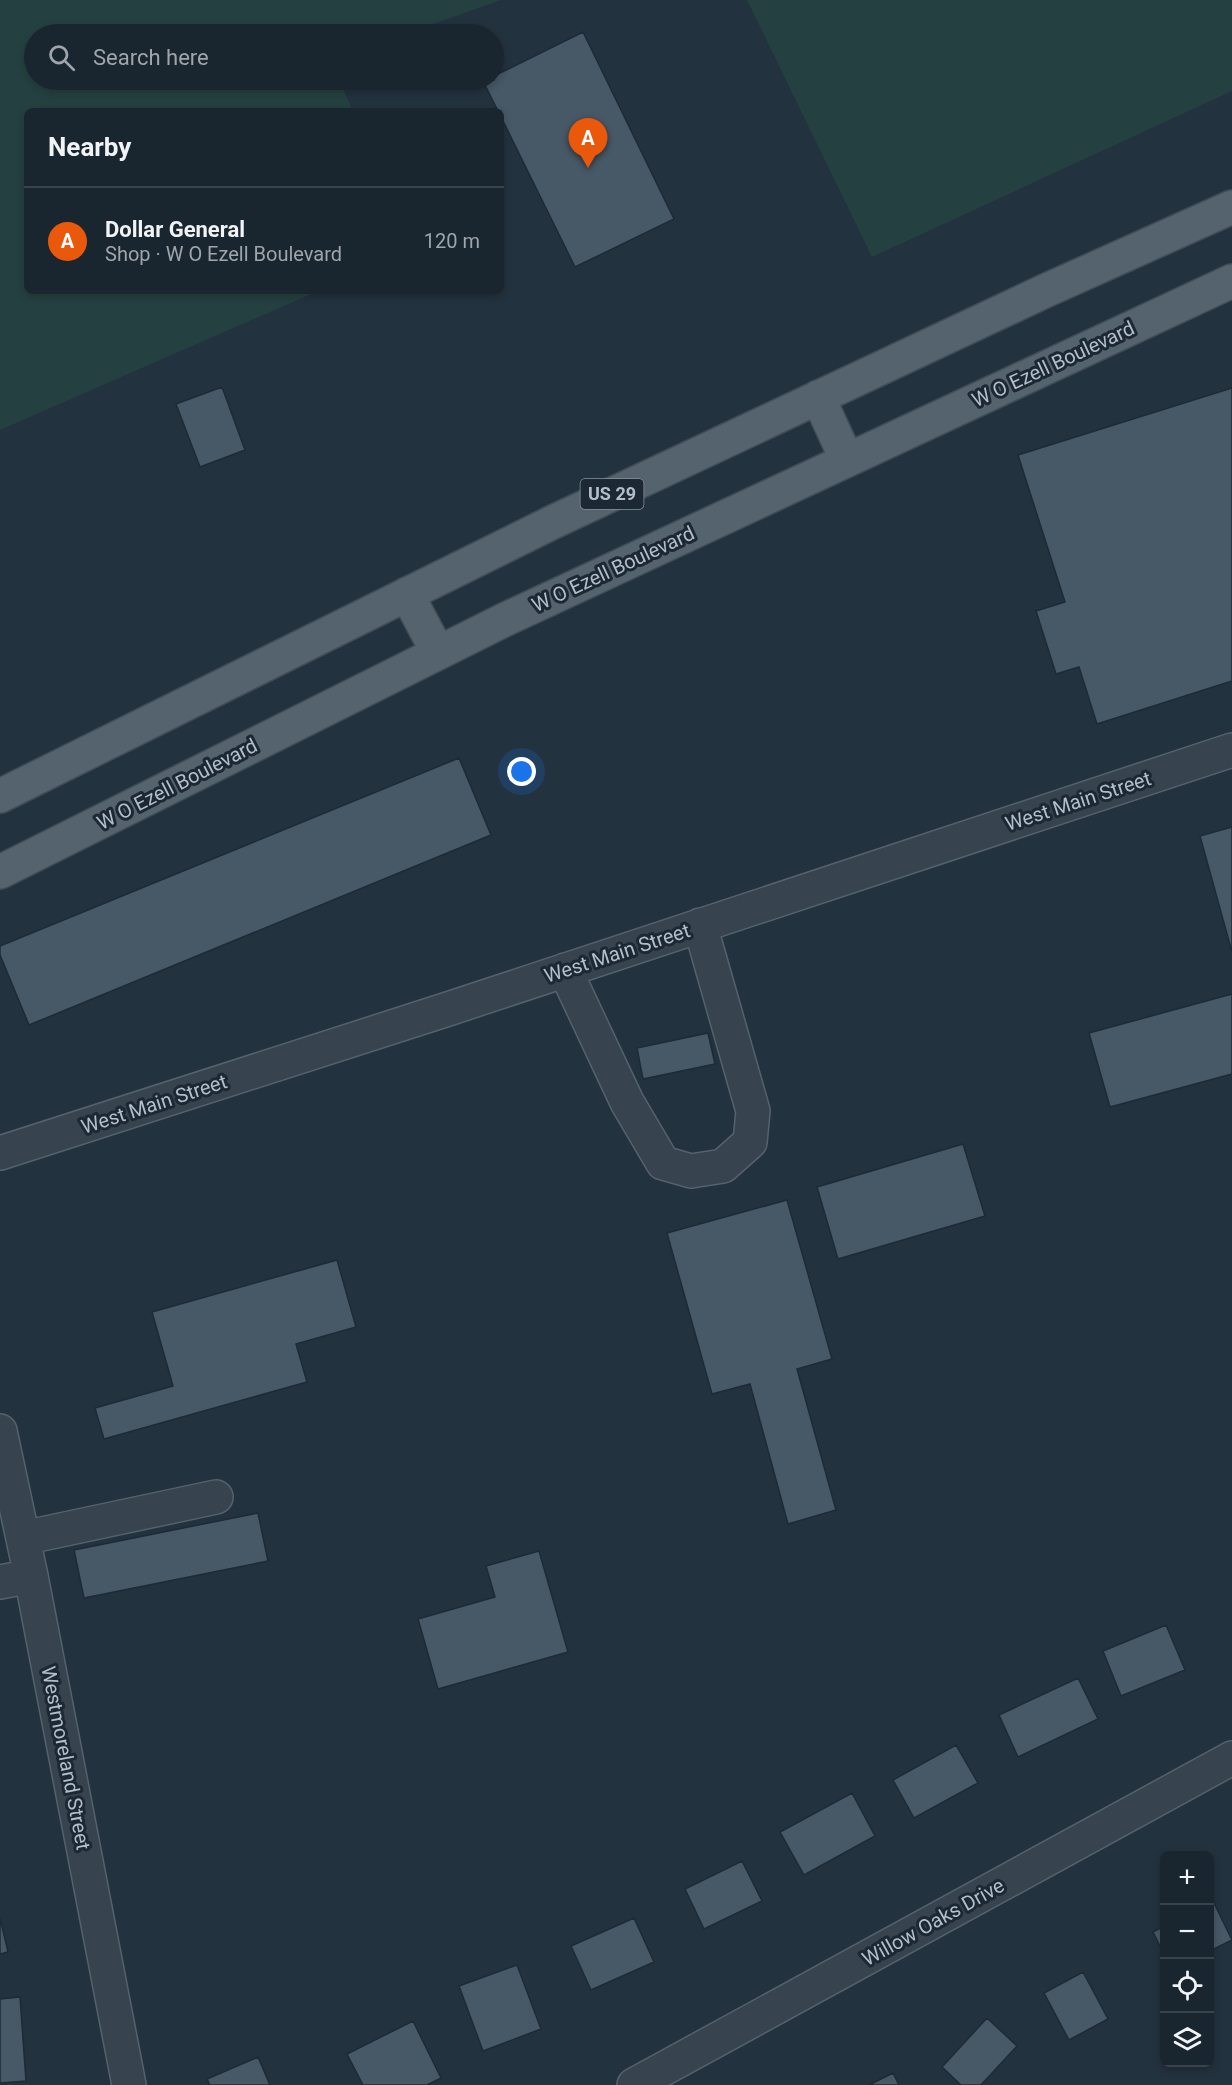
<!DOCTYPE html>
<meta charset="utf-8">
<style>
body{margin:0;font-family:Roboto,sans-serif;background:#232e37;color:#f1f3f6}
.controls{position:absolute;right:18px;bottom:18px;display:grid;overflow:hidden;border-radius:9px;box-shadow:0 3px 9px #0003}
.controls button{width:54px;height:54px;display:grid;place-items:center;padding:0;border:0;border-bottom:2px solid #38434b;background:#1a262f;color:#f1f3f6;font:30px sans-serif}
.you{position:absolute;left:522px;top:772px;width:21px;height:21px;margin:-15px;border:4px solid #fff;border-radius:50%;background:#1a73e8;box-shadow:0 0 0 9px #1a73e833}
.badge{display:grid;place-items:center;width:39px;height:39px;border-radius:50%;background:#ea580c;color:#fff;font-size:20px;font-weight:700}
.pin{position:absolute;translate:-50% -50px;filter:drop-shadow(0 2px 3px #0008)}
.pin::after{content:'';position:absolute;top:32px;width:21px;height:18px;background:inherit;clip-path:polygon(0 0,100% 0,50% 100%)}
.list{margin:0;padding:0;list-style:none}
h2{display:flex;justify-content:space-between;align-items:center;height:78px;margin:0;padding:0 24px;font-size:26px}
h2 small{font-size:20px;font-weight:400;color:#9fa5aa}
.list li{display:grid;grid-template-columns:39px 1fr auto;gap:18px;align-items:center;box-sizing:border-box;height:108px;padding:0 24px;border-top:2px solid #38434b}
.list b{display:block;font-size:22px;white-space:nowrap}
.list p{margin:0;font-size:20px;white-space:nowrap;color:#9fa5aa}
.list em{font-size:20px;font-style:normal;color:#9fa5aa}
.icon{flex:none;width:33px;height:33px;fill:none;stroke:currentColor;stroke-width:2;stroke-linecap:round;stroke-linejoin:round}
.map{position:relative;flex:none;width:1232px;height:2085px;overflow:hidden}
.search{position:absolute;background:#1a262f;box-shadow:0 3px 9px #0003;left:24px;top:24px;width:480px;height:66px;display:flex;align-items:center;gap:15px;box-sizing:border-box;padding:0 21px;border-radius:33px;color:#9fa5aa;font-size:22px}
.panel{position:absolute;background:#1a262f;box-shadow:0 3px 9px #0003;left:24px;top:108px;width:480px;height:186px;border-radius:9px}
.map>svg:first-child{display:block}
.green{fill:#254040}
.building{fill:#475866;stroke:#1e2b36;stroke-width:1.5}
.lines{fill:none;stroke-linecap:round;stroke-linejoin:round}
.minor-casing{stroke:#55616d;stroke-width:36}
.major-casing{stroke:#404d58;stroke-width:36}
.minor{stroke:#37444f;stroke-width:33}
.major{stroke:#55636f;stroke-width:33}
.labels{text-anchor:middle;stroke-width:6;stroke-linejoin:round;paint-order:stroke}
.shield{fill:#1c2934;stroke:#86919d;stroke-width:1.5}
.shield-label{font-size:18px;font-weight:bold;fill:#b3beca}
.street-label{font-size:20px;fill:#b3beca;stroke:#1c2934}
</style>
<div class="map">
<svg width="1232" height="2085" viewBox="0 0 1232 2085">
<rect width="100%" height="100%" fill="#23323f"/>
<path class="green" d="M0,0H501L405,34H34V80H339L353,111H27V291H318L0,430Z
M747,0H1232V91L872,257Z"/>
<path class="building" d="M583,32L674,219L575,267L501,117V111H498L483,81L494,80V76Z
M222,387L245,450L200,467L176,404Z
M1232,388V681L1097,724L1079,667L1056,674L1036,611L1065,602L1018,455Z
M459,758L491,835L29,1025L0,955V946Z
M1232,827V952L1200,836Z
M1232,994V1074L1110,1107L1089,1033Z
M708,1033L715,1064L643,1079L637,1048Z
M963,1144L985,1216L838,1259L817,1187Z
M787,1200L832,1359L797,1369L836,1510L788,1524L750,1384L712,1394L667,1233Z
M337,1260L356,1327L296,1344L307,1382L104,1439L95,1408L173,1386L152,1312Z
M258,1513L268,1561L84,1598L74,1550Z
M539,1551L568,1652L438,1689L418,1619L495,1597L486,1566Z
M1166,1625L1185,1670L1121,1696L1103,1651Z
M1078,1678L1098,1719L1018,1757L999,1715Z
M956,1745L978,1783L914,1818L893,1780Z
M852,1793L875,1836L804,1875L780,1832Z
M742,1861L762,1901L704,1929L685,1889Z
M1213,1901L1232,1940L1210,1951V1903Z
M0,1918L8,1952L0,1954Z
M634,1918L654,1962L591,1990L571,1946Z
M1164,1926V1954L1153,1932Z
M517,1965L541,2029L483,2051L459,1986Z
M1083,1972L1108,2019L1069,2040L1044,1993Z
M20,1997L26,2081L0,2083V1999Z
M987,2018L1017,2046L981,2085H961L942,2067Z
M413,2021L441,2078L427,2085H363L347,2054Z
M258,2057L270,2085H210L207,2079Z
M893,2073L899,2085H869Z"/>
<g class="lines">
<defs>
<path id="minor" d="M565,970L627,1102L663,1163L691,1171L723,1166L750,1142L753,1111L700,925
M0,1153L448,1009L1232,750
M0,1431L31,1576L129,2085
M23,1538L216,1497
M0,1582L31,1576
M634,2085L1232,1758"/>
<path id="major" d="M818,397L847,460
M407,594L438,653
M0,796L551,523L1047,290L1232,207
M0,872L504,620L1232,281"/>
</defs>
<use href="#minor" class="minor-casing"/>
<use href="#major" class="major-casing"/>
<use href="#minor" class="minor"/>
<use href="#major" class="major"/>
</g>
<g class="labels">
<rect class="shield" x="580.5" y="479" width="63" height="30" rx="4.5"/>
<g class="shield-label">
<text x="612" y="500">US 29</text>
</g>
<g class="street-label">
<text transform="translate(1053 364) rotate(-25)" y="7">W O Ezell Boulevard</text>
<text transform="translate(613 569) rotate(-25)" y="7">W O Ezell Boulevard</text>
<text transform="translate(177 784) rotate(-27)" y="7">W O Ezell Boulevard</text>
<text transform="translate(1078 801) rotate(-18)" y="7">West Main Street</text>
<text transform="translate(617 953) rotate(-18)" y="7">West Main Street</text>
<text transform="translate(154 1104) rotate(-18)" y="7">West Main Street</text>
<text transform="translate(66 1758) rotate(79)" y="7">Westmoreland Street</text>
<text transform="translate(933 1922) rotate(-29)" y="7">Willow Oaks Drive</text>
</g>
</g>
</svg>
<div class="controls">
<button>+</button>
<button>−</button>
<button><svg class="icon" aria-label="locate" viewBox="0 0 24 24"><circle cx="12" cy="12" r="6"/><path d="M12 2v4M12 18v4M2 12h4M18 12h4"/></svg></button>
<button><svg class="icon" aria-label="layers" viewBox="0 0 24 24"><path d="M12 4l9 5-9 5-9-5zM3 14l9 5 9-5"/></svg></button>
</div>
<div class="you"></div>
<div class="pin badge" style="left:588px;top:168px">A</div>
<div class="search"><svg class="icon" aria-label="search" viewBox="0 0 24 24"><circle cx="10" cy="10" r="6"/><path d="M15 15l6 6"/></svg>Search here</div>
<section class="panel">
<h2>Nearby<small></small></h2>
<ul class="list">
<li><span class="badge">A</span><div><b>Dollar General</b><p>Shop · W O Ezell Boulevard</p></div><em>120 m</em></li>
</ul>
</section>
</div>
